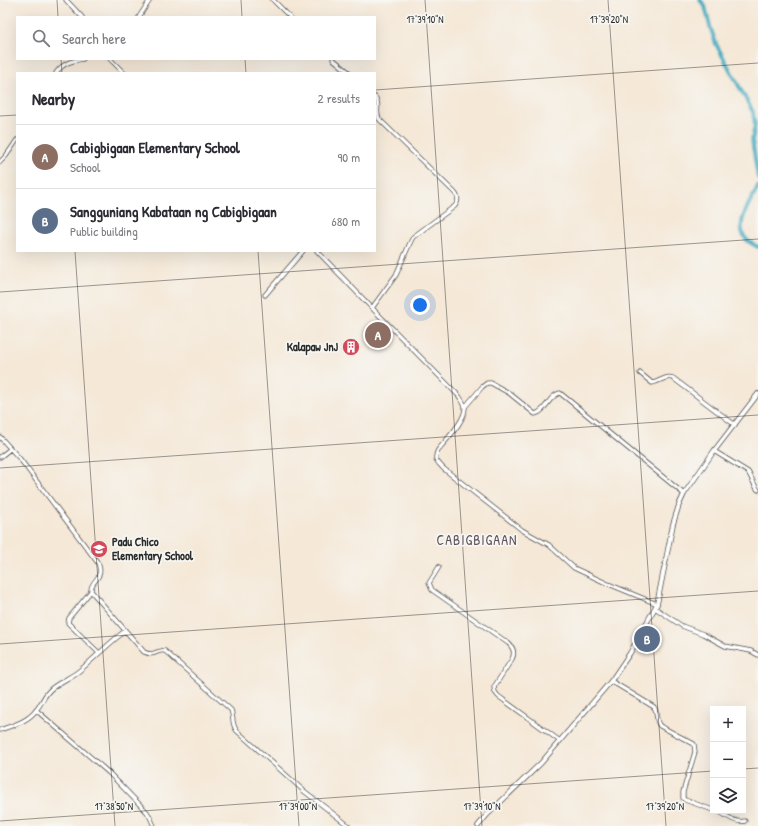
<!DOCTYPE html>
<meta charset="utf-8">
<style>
body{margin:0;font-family:"Patrick Hand",sans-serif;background:#f2f2f3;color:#2b2b33}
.controls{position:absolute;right:12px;bottom:12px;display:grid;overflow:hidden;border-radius:0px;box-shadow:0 4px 16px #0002}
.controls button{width:36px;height:36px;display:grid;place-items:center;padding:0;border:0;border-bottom:1px solid #e1e1e2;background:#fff;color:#2b2b33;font:20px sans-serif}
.you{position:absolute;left:420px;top:305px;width:14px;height:14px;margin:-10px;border:3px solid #fff;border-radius:50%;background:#1a73e8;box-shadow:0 0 0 6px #1a73e833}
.badge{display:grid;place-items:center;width:26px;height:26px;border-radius:50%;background:#ea580c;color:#fff;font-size:13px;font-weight:700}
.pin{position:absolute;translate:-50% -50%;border:2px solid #fff;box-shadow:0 1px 4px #0006}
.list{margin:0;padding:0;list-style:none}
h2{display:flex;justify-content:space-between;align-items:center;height:52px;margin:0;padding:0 16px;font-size:17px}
h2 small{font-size:13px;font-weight:400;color:#7c7c81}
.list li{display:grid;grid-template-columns:26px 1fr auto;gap:12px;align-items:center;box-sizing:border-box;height:64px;padding:0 16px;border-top:1px solid #e1e1e2}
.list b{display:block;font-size:15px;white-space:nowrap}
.list p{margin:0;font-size:13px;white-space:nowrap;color:#7c7c81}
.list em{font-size:13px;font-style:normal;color:#7c7c81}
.icon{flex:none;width:22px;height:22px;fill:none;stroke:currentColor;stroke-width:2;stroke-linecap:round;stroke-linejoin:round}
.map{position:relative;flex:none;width:758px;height:826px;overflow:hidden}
.search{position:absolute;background:#fff;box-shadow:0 4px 16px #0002;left:16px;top:16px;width:360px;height:44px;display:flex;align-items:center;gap:10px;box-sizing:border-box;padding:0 14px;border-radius:0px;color:#7c7c81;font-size:15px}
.panel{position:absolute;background:#fff;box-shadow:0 4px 16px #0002;left:16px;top:72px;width:360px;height:180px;border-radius:0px}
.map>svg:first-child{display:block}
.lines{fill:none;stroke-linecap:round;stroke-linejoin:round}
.canal{stroke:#42acc1;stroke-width:4}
.minor-casing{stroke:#494745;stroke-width:5}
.tertiary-casing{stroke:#494745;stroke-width:5.5}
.minor{stroke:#fff;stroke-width:3.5}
.tertiary{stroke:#fff;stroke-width:4}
.ticks{fill:none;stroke:#2b2b2b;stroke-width:1;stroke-opacity:0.45}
.labels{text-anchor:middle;stroke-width:3.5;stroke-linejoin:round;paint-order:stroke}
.poi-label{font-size:12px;font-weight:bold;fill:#2b2b2b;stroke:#f6f6f2;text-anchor:end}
.quarter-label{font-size:14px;letter-spacing:1px;fill:#60535e;stroke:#f6f6f2}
.ticks-label{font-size:10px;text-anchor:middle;fill:#2b2b2b;stroke:#f6f6f2;stroke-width:3.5;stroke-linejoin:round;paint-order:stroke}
</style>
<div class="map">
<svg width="758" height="826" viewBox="0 0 758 826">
<rect width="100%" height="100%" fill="#f6f6f2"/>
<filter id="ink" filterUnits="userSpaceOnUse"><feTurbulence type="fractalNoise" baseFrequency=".025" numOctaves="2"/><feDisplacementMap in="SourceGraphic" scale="8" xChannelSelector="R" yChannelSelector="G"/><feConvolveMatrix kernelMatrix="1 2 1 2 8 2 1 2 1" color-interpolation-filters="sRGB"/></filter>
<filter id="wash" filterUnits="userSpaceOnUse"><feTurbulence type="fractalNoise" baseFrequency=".012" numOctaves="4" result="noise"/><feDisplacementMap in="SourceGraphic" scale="16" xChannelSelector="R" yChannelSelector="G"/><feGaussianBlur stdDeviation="0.9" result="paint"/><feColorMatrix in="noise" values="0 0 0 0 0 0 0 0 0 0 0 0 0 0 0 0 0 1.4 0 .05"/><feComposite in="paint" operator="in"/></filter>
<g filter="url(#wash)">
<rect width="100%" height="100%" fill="#f5e8d7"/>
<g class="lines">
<path class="canal" d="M700,0L705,6L710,26L716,44L753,112L755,125L752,140L758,178
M758,186C752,200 732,226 747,240C750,243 755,245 758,247"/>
</g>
</g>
<g filter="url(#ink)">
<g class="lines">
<defs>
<path id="minor" d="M66,0L82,17
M273,0L290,17
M139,17L150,0
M110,59L124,73
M333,59L350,73
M56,73C63,63 71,61 83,59
M0,162L6,156L17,140
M317,251L372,308L459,396C461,399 464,403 465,407C466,420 446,440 438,450C433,459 437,462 444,469L522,530L549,545L574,568L606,583L657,604
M265,295L303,251
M372,308L396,275L410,243L413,237L455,206C459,201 459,197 454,192L379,119C375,110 381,105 375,97
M640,373L652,383C660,382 665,375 673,378L735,425
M465,407L482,387L487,383H491L509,393L535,414C546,412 549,395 560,393L684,494
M0,437L20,459L98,563C105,579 90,580 91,591L144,652C155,657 157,649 165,651L231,710C234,717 231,724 237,731L304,791L349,826
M714,451L748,472C752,478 754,485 758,490
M0,457L10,449
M439,567L429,583L432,590L508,643C514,648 515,653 512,659L494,687L495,692L498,696L560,741
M91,591L69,618L68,623L99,653
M655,608L682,626L703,634L725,646L751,651L758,655
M611,681L654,707C658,713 655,721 660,726L694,744L695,752L683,792V798L685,800L713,810
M36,710L109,773L147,812L150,817L154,826
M0,730C13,725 28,722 37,709C42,703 44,695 51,689C59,682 70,678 79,671C95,658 109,643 125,631
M717,811C725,814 735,824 745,821"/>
<path id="tertiary" d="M478,826L487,815L541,763L611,681L630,653L657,604L673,524L679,505L684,494L714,451L758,394"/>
</defs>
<use href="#minor" class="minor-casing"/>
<use href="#tertiary" class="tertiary-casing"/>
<use href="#minor" class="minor"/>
<use href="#tertiary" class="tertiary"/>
</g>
</g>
<path class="ticks" d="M57,0L58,17M241,0L242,17M425,0L482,826M608,0L666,826M61,59L62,73M245,59L246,73M375,90L758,63M0,116L17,115M75,251L115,826M258,251L299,826M0,292L758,239M0,468L758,415M0,644L758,591M743,769L758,768M0,821L713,771"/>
<defs>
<symbol id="building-disc" viewBox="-11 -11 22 22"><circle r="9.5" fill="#d1495b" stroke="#f6f6f2"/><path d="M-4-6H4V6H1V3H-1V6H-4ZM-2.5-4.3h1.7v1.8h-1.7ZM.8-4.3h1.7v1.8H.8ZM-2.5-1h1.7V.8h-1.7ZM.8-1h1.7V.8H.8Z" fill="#fff"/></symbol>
<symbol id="school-disc" viewBox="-11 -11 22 22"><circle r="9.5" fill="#d1495b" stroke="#f6f6f2"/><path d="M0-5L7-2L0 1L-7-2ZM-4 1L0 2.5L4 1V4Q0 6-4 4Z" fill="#fff"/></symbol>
</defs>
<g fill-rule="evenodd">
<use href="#building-disc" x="341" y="337" width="20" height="20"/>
<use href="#school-disc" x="89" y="539" width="20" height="20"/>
</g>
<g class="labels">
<g class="poi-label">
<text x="338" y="351">Kalapaw JnJ</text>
<text x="112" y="546" text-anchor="start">Padu Chico<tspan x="112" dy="14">Elementary School</tspan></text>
</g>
<g class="quarter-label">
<text x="477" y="545">CABIGBIGAAN</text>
</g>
</g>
<g class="ticks-label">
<text x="425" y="23">17°39'10"N</text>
<text x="609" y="23">17°39'20"N</text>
<text x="114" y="810">17°38'50"N</text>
<text x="298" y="810">17°39'00"N</text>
<text x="482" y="810">17°39'10"N</text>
<text x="665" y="810">17°39'20"N</text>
</g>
</svg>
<div class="controls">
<button>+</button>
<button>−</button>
<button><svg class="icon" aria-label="layers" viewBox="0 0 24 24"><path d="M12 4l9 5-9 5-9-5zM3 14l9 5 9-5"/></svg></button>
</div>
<div class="you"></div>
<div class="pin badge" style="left:378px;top:335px;background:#8d6e63">A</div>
<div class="pin badge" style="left:647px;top:639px;background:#5c6f8a">B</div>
<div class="search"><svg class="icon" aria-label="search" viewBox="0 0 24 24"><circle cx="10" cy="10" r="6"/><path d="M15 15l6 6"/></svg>Search here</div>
<section class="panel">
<h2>Nearby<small>2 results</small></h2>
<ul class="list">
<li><span class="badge" style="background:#8d6e63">A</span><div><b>Cabigbigaan Elementary School</b><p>School</p></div><em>90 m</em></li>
<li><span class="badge" style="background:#5c6f8a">B</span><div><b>Sangguniang Kabataan ng Cabigbigaan</b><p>Public building</p></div><em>680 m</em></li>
</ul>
</section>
</div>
